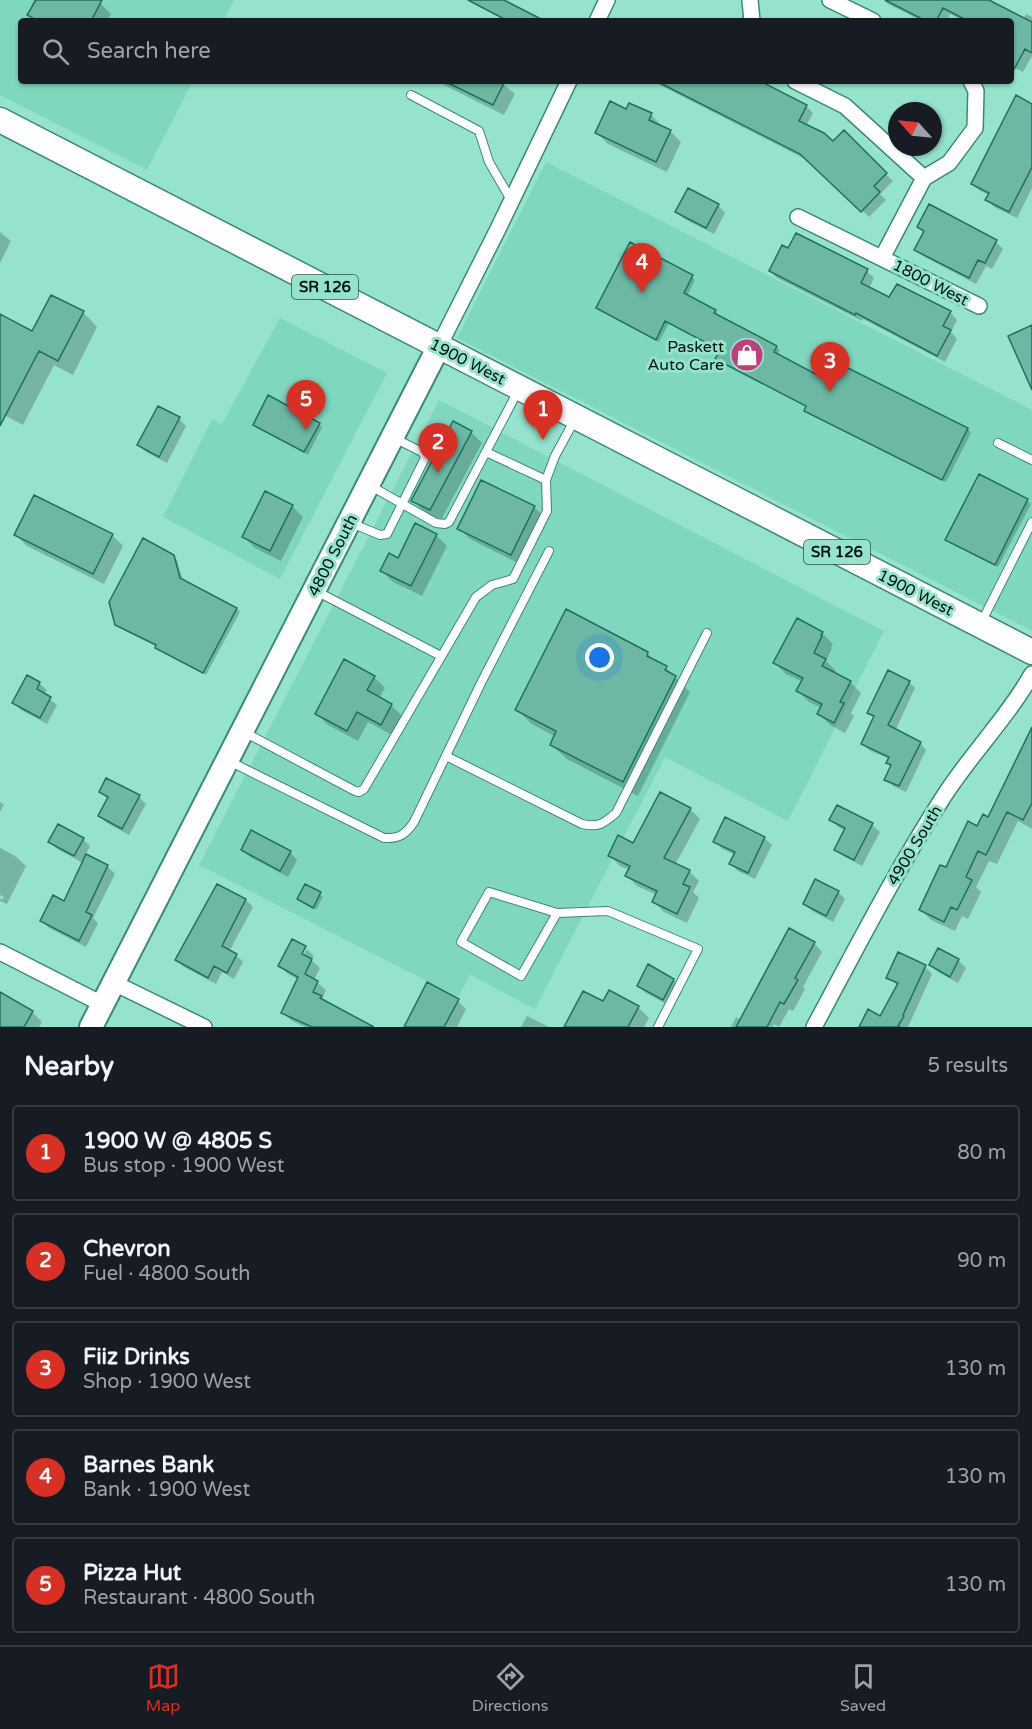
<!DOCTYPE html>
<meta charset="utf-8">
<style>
body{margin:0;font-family:"Varela Round",sans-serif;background:#242831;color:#f1f3f6}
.compass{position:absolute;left:888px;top:102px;width:54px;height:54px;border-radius:50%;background:#171b24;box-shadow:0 2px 4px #0004;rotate:297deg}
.you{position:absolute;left:600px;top:658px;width:21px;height:21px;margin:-15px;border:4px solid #fff;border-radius:50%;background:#1a73e8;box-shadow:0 0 0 9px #1a73e833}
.badge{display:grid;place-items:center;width:39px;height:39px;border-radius:50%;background:#d93025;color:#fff;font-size:20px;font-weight:700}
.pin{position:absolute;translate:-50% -50px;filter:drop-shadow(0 2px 3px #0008)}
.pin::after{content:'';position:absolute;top:32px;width:21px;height:18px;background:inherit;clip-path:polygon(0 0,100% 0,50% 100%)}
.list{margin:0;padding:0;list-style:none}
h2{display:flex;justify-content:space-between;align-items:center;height:78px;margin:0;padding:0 24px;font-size:26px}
h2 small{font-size:20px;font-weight:400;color:#9ea1a6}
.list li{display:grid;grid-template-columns:39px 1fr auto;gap:18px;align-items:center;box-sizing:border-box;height:96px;margin:0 12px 12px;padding:0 12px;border:2px solid #363941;border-radius:6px}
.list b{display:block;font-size:22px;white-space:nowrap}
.list p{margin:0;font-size:20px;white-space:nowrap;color:#9ea1a6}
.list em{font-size:20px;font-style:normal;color:#9ea1a6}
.icon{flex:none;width:33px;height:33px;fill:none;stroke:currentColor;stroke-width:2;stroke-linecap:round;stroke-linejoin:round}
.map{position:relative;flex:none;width:1032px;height:1027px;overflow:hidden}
.search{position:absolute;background:#171b24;box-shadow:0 2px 4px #0004;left:18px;right:18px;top:18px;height:66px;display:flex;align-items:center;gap:15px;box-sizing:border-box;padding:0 21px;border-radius:6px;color:#9ea1a6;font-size:22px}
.sheet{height:618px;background:#171b24}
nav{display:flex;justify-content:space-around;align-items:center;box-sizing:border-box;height:84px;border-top:2px solid #363941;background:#171b24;font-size:16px;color:#9ea1a6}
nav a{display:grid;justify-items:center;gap:3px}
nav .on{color:#d93025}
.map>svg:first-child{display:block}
.built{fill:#80d7bf}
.shadow{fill:#0003}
.building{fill:#6cb8a4;stroke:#1f705e;stroke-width:1.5}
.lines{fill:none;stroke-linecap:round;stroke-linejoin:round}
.lane-casing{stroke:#3c8976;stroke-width:10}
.street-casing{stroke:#3c8976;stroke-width:18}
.secondary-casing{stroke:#3c8976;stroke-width:26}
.primary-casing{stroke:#3c8976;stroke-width:27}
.lane{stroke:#fff;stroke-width:8}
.street{stroke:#fff;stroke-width:15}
.secondary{stroke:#fff;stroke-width:22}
.primary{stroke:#fff;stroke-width:24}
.labels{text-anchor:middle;stroke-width:6;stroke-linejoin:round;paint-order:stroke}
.shield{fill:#95e2cd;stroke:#2d5248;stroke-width:1.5}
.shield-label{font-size:15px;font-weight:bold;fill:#00140f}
.street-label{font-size:16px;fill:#00140f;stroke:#95e2cd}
.poi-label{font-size:16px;fill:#00140f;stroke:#95e2cd;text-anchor:end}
</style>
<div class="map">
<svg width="1032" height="1027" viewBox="0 0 1032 1027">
<rect width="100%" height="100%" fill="#95e2cd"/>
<path class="built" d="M0,0H234L223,21H21V81H193L147,170L0,95Z
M546,162L1032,410V631L457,338Z
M280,318L387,373L280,579L163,517L212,419L222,424Z
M439,400L884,631L788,821L665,757L535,1009L470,975L458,997L199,865Z"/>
<path class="shadow" d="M34,0H95L100,3L111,14L107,21H35L29,15L33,8L31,6Z
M467,0H501L529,21H507Z
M884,0H984L1023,20L1026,14L1032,17V56L1023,72L1011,66V21H964L950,14L947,21H922L888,4Z
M436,81H499L515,94L504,115Z
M652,81H757L806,106L813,113L806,126L834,144L844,133L893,181L880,194L886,200L869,217L809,161Z
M1032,105V188L1017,218L994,207L987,199L989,195L980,191L973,184Z
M627,111L651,115L662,126L661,127L670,131L681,142L667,172L608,144L597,133Z
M718,205L725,213L714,234L684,219L677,211Z
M918,227L996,242L1003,249L992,269L986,266L976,284L923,256L916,249L924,233Z
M0,232L11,241L0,263Z
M770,271H867L874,278L869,289L890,299L950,312L957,320L951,332L957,339L945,362L863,319L862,321L777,278Z
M692,277L695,280L687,296L715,311L718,314L717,317L776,347L780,350L777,355L821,379L831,361L968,429L971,433L946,482L809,414L805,410L807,407L720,362L717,359L721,351L669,323L659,342L601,311L598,308Z
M83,312L97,327L73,375L54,365L23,425L0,413V316L33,333Z
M159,408L179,419L186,426L167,463L146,452L139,445Z
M254,424H319L322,427L308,455Z
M471,432L482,443L441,520L424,511L413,500Z
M980,476L1027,501L1031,504L998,567L950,543L947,540Z
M266,493L292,506L303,517L281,561L255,548L244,537Z
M534,507L545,518L522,565L470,539L459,528Z
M16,535H112L123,546L104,584L27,546Z
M436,535L447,546L422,596L393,582L382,571Z
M173,557L177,560L183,581L237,609L240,612L206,675L160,651L157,648L158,646L120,628L117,624Z
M822,633L833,644L831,647L832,648L826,661L836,671L835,674L850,682L861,693L851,713L854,716L845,733L830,725L819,714L822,708L809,702L798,691L803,682L786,674L775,663Z
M647,653L656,662L666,668L690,692L638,796L567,759L552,745L556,737L532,724L517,710Z
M374,677L385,688L379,698L391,705L402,716L392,735L368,722L358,741L328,725L317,714Z
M909,682L915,688L895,731L920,743L926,750L906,792L893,786L886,779L892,767L888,762L889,759L869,750L863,744L875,719L868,712Z
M39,683L47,690L44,695L57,705L47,724L21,710L14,703Z
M1032,739V829L1018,821L997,864L989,861L976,887L981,892L968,919L962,916L955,931L931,920L920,909L947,869L978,828L988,819Z
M100,791L139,797L146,804L129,835L107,823L100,816L108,799Z
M0,802L4,805L0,812Z
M837,807L872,825L880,832L862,866L843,856L836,849L845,831L838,827L831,819Z
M690,809L700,819L675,865L689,871L699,881L693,892L699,898L687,923L664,912L654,902L657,895L637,886L627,876L630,870L620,866L610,856L634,845Z
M726,819L764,838L772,845L755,879L738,871L731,864L735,855L722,849L715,841Z
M83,839L90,846L85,856L108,867L115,874L93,918L98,923L86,947L49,928L42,921L64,903L83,863L57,849L50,842Z
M0,848L15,856L26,866L7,904L0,901V898L2,900L4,897L0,895Z
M243,850L290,852L297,860L288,877L250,857Z
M218,886L246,900L253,907L229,952L236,955L243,962L234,979L222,972L216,984L184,967L177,960Z
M838,892L845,899L833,922L812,911L805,904Z
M320,894L323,897L316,910L299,899Z
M292,941L307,948H304L298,960L300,961L307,949L314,956L311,960L320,968L314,980L326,990L322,999L327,1003L371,1027H305L292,1021L283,1013L299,980L288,974L280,966Z
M814,943L822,952L803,987L805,989L793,1011L789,1009L779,1027L774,1024L773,1027H731L736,1017L741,1020Z
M939,950L958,960L966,968L958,983L938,972L931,965Z
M899,954L925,967L932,974L908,1027H861L869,1011L881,1018L898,986L888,977Z
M674,980L681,987L670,1006L646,993L638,986Z
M428,984L458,1001L466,1009L457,1027H405Z
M0,994L32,1012L42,1022L39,1027H0Z
M604,1003L638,1007L649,1018L644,1027H586L583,1025Z
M527,1016L549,1027H521Z"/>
<path class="building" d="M36,0H102L91,21H38L27,15Z
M468,0H504L545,21H508Z
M885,0H989L1032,22V53L1025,49L1011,75V21H968L943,8L936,21H926Z
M444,81H505L493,105Z
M656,81H760L807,105L799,121L824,133L833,141L844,130L887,173L874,186L880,192L861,212L800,154Z
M1016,95L1032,104V167L1009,212L985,200L989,193L971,184Z
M610,101L626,109L629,103L652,113L649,120L671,130L656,162L595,133Z
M688,188L719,204L706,228L675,212Z
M929,204L997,240L985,263L978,260L969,278L914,250L924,231L917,227Z
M796,233L868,269L861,283L889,297L897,284L951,311L943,326L951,330L937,356L856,313L855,315L769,271L782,245L788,248Z
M630,242L693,275L684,293L716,310L714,313L777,346L774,352L821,377L830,359L968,428L942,480L804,411L806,406L715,359L720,350L665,321L656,340L596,308Z
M51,295L84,311L58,361L39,351L0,426V314L32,331Z
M1032,325V390L1008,336Z
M268,395L320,423L304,452L253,425Z
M158,406L180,417L159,457L137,445Z
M453,421L472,431L430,510L411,501Z
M979,474L1028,499L995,565L945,540Z
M481,480L535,506L511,555L457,529Z
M265,491L293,505L270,551L242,537Z
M34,495L113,534L93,574L14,535Z
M415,523L437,534L411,586L380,571L389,553L398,558Z
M143,538L174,555L180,578L237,608L203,673L155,648L156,645L115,625L109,602Z
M566,609L648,652L647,656L667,666L665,670L676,676L623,782L550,745L556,731L515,710Z
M797,618L823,632L821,635L822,636L814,653L826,659L822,666L851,681L840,702L844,703L834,723L817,714L822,704L796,691L803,678L773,663Z
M344,659L375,676L367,690L392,704L381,725L357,712L347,731L315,714Z
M888,670L910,681L888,725L921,742L899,786L884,780L891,765L886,763L889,757L861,744L874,716L867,713Z
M27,675L40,682L37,689L51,697L40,718L12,703Z
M1032,727V803L1023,820L1007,812L986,855L978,851L966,877L972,880L957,910L951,907L944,922L919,910L940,865L946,867L968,821L977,826L983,814L988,817Z
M106,778L140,795L122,829L98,816L108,797L99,792Z
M660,792L691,808L664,858L690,870L683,884L690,887L677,914L652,902L657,891L625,876L630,866L608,856L618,835L633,843Z
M837,805L873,823L854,860L834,850L845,828L829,820Z
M725,817L765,837L748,873L729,864L735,852L713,842Z
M58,824L84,838L74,856L48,842Z
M251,830L291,851L280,871L241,850Z
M86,854L108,865L86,912L92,915L79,941L40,921L53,895L64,901Z
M815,879L839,891L826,916L803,904Z
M217,884L246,899L222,946L237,954L227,973L214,966L208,978L175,960Z
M305,884L321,892L313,908L297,899Z
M789,928L815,942L795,978L798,980L784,1004L780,1002L767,1027H736Z
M292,939L306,946L302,954L312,959L305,974L318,981L313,992L322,996L320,998L374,1027H312L281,1013L298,977L278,966Z
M938,948L959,959L950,977L929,965Z
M898,952L926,965L903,1015L904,1016L898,1026L900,1027H859L868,1009L880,1016L898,983L886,978Z
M648,964L674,979L663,1000L637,986Z
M427,982L459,999L444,1027H404Z
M609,990L639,1006L628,1027H564L583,991L603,1001Z
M0,992L33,1011L24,1027H0Z"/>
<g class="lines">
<defs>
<path id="lane" d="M411,95L479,131L489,162L511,200
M998,443L1032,460
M486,452L546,480
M369,485L436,523L445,524L449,522L519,389
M351,523L380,535L387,534L424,460L425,456L422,452L394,438
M316,591L441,656
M982,621L1032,522
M244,732L355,791L359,792L364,789L476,597L492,585L513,579L547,511L546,480L555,456L574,421
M446,756L582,824C599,828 604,823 616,813L707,633
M229,761L384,838C399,839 406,834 414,822L481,683L549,551
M557,913L521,976L461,942L489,892L557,913L608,911L698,949L658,1027"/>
<path id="street" d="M750,0L752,21
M830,0L873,21
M597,21L607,0
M795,81L845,106L924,178L949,163L975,128L976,91L971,81
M798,217L979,306
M882,258L924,178
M439,346L498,229L569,81
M0,952L102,1004
M114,983L204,1027
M814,1027C856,949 896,870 944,796C971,754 1007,718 1032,674"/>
<path id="secondary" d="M91,1027L439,346"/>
<path id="primary" d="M0,120L1032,652"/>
</defs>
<use href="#lane" class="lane-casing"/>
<use href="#street" class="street-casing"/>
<use href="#secondary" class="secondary-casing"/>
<use href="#primary" class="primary-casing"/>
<use href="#lane" class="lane"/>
<use href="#street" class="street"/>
<use href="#secondary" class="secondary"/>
<use href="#primary" class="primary"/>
</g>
<defs>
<symbol id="shop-disc" viewBox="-11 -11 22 22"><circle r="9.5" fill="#c33d7e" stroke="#95e2cd"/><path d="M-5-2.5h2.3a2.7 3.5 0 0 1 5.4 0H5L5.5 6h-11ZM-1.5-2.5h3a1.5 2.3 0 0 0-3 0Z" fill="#fff"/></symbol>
</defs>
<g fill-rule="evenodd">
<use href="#shop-disc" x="728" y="336" width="38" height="38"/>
</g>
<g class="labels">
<g class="shield">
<rect x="292" y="275" width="66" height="24" rx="4.5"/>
<rect x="804" y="540" width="66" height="24" rx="4.5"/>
</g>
<g class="shield-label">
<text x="325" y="292">SR 126</text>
<text x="837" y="557">SR 126</text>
</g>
<g class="street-label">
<text transform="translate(931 282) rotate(27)" y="6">1800 West</text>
<text transform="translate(468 361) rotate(27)" y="6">1900 West</text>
<text transform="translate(332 555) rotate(-63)" y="6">4800 South</text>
<text transform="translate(916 592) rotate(27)" y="6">1900 West</text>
<text transform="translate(914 845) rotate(-59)" y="6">4900 South</text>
</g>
<g class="poi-label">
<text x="724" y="352">Paskett<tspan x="724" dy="18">Auto Care</tspan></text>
</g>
</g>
</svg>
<svg class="compass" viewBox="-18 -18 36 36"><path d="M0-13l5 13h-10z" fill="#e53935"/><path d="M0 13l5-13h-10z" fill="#9ea1a6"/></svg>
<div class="you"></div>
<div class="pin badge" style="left:543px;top:440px">1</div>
<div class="pin badge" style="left:438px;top:473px">2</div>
<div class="pin badge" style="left:830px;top:392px">3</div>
<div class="pin badge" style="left:642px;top:293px">4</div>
<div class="pin badge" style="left:306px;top:430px">5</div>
<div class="search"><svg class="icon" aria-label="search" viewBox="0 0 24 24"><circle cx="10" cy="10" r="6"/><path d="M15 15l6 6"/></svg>Search here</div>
</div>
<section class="sheet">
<h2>Nearby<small>5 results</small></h2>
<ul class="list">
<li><span class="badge">1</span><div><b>1900 W @ 4805 S</b><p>Bus stop · 1900 West</p></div><em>80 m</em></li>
<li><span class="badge">2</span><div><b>Chevron</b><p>Fuel · 4800 South</p></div><em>90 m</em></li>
<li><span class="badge">3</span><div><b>Fiiz Drinks</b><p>Shop · 1900 West</p></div><em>130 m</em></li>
<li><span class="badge">4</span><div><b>Barnes Bank</b><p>Bank · 1900 West</p></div><em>130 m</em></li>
<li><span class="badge">5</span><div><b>Pizza Hut</b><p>Restaurant · 4800 South</p></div><em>130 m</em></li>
</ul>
</section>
<nav>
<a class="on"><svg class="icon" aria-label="map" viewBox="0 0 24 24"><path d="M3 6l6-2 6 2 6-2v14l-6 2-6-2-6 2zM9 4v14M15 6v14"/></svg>Map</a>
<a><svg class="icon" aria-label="directions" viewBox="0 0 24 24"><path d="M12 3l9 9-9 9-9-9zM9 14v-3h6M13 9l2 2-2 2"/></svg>Directions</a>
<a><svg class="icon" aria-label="saved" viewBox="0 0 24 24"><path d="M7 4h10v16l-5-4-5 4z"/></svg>Saved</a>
</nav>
